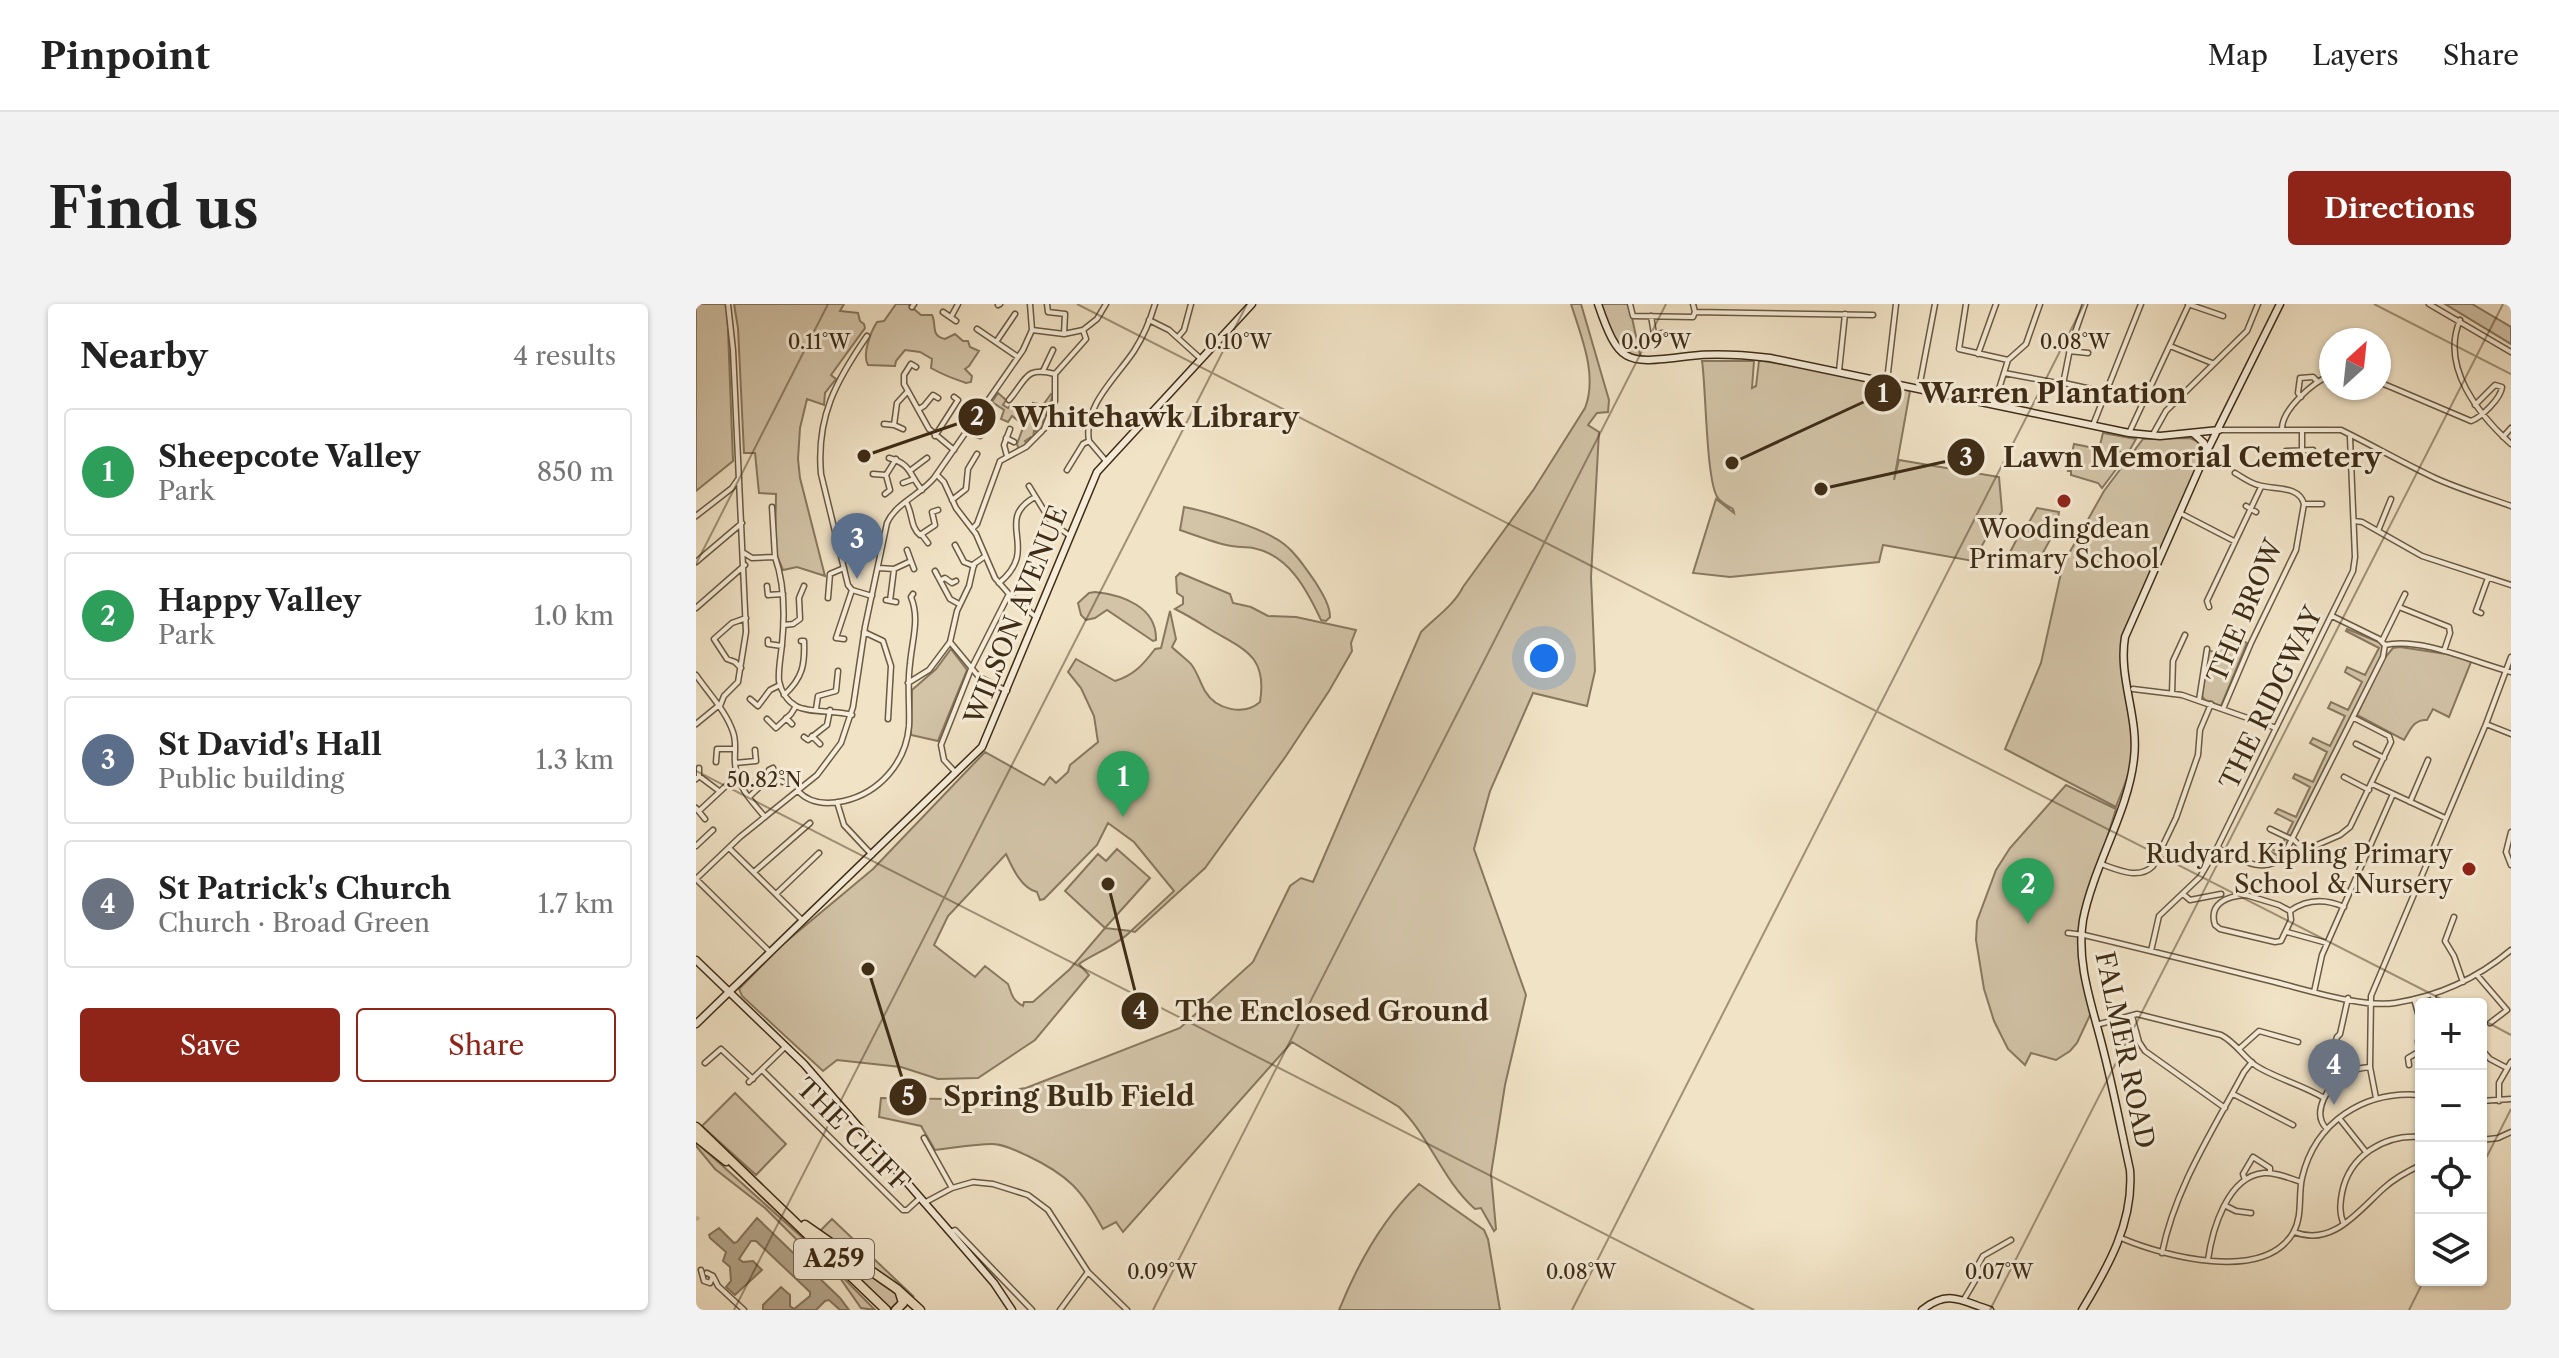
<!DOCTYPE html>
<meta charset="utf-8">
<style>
body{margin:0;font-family:"Libre Caslon Text",serif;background:#f2f2f2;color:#222}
.controls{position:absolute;right:24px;bottom:24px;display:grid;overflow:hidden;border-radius:8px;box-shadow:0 2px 6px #0004}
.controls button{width:72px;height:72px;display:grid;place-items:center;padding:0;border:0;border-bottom:2px solid #e0e0e0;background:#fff;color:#222;font:40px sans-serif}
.compass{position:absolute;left:1623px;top:24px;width:72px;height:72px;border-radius:50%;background:#fff;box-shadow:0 2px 6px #0004;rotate:27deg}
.you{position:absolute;left:848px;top:354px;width:28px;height:28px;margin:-20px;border:6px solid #fff;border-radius:50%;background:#1a73e8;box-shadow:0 0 0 12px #1a73e833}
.badge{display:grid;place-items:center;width:52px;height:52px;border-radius:50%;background:#8f2418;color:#fff;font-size:26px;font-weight:700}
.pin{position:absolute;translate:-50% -66px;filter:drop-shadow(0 2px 4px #0008)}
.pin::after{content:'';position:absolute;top:42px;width:28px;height:24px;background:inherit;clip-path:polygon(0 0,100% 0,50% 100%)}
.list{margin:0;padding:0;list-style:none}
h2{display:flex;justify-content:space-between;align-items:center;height:104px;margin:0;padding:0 32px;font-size:34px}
h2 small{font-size:26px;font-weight:400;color:#767676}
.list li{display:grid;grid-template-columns:52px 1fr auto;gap:24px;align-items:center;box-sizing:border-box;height:128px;margin:0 16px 16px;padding:0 16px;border:2px solid #e0e0e0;border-radius:8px}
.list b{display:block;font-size:30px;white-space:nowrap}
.list p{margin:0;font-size:26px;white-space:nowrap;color:#767676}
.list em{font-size:26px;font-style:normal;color:#767676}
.actions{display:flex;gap:16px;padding:24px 32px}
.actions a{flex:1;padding:18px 0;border:2px solid #8f2418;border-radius:8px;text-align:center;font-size:28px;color:#8f2418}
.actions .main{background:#8f2418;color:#fff}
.icon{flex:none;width:44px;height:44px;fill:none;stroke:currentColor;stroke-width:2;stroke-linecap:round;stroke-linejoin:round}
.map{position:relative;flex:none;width:1815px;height:1006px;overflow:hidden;border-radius:8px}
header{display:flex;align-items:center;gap:48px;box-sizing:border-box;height:112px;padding:0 40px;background:#fff;border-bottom:2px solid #e0e0e0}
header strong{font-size:38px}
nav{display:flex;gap:44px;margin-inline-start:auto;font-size:28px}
.intro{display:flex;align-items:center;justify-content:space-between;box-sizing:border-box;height:192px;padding:0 48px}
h1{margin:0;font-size:56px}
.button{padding:20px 36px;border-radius:8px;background:#8f2418;color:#fff;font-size:28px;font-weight:700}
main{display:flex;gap:48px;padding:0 48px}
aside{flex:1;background:#fff;border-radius:8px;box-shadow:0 2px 6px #0004}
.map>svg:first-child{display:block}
.green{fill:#d3c4a8;stroke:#88785f;stroke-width:2;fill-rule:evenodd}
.water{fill:#b4a58a;stroke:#85755c;stroke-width:2}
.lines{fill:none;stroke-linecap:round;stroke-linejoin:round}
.street-tunnel{stroke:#cdbea3;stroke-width:4;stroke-dasharray:4 2;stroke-linecap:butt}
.street-casing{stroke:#6b5a42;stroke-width:7}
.secondary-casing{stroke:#3e2c16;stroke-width:9}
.primary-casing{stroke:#3e2c16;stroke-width:11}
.street{stroke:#f6edda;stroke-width:4}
.secondary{stroke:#f6edda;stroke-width:6}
.primary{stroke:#f1e3c6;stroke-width:8}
.ticks{fill:none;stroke:#3e2c16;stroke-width:2;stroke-opacity:0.45}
.poi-dot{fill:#8f2418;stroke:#f6edda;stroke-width:3}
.labels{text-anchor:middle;stroke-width:6;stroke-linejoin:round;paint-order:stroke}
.shield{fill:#f6edda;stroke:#756651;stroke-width:2}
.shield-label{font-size:24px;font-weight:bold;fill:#3e2c16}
.poi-label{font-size:26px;fill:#3e2c16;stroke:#f6edda}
.street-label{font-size:26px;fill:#3e2c16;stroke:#f6edda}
.ticks-label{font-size:20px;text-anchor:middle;fill:#3e2c16;stroke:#f6edda;stroke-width:6;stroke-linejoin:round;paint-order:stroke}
.leader{fill:none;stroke:#3e2c16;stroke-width:3}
.callout-dot{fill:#3e2c16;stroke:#f6edda;stroke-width:3}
.mark-label{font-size:24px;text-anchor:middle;font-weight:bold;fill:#fff}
.callout-label{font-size:28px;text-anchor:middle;font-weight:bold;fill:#3e2c16;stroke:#f6edda;stroke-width:6;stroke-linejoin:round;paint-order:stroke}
</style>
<header>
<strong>Pinpoint</strong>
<nav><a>Map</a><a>Layers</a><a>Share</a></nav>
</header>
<div class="intro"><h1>Find us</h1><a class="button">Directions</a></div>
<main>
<aside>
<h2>Nearby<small>4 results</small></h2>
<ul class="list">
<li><span class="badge" style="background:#2e9e5b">1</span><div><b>Sheepcote Valley</b><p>Park</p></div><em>850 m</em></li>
<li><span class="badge" style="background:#2e9e5b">2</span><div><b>Happy Valley</b><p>Park</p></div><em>1.0 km</em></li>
<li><span class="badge" style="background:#5c6f8a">3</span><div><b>St David's Hall</b><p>Public building</p></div><em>1.3 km</em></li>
<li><span class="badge" style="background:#6b7280">4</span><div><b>St Patrick's Church</b><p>Church · Broad Green</p></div><em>1.7 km</em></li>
</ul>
<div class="actions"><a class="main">Save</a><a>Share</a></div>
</aside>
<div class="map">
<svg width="1815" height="1006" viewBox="0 0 1815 1006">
<rect width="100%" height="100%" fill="#f1e3c6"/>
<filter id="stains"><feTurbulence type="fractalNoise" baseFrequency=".0025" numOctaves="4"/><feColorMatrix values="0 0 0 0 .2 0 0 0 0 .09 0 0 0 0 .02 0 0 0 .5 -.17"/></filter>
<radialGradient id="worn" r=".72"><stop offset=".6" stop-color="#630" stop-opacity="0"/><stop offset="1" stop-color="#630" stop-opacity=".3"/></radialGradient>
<path class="green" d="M0,0H31L37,157L0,187Z
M38,0H148L144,7L162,9L164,17L168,20L169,24L135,71L140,75L129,89L128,101L111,95L104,124L102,155L104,174L129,272L101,263L87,266L79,247L80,190L63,189L59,149H48L42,24Z
M200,0H212L225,11H236C241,21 234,32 249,35L259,30L267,37H272L274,43L283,47L273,62L269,65L276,72L275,78L270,79C256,74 249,72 235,64L236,55L224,48L209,46L200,57L199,62L172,61C166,51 174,29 181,18L188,17Z
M875,0H885L913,96L912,108L901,109L892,121L903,128L895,273L899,367L891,402L837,389L794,487L778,545L830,691L809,781L795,870L800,925L798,927L785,904L779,905C746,876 733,831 703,803L596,738L427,928L420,918L407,925C386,886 372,871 332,852C321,847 308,840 296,840C277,840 258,844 239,846L225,822L183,813L185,794L252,795L330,784L484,724L557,658L594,582L605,574L617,578L725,328C740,313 758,301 767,283L838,185L889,104C902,71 885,32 875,0Z
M904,0H933L945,55C919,46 912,23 904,0Z
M1749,0H1776L1815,23V40Z
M1006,57H1058L1056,84L1060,82L1063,57H1067L1121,66L1214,87L1198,176L1203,156L1303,173L1306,207L1277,257L1187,241L1183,258L1034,273L997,269L1020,195L1038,209L1037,205C1032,202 1026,199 1022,194C1010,180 1010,81 1006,57Z
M302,89L310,96L307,101L312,104L314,102L328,112L336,106L337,99L347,101L355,90L357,91L350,111L353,112L346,117L348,120L343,128L338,127L337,135L335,133L329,137L331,140L323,146L321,140L328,121L316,112L312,118L305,115L308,106L296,98Z
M1407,129L1440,135L1432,149L1419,147L1417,154L1427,156L1406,184L1402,179L1375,171V167H1372L1378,140L1403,145Z
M1494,134L1505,139L1506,152L1427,329C1419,369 1437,408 1436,448C1436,467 1426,486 1420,503L1309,445L1345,359L1367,260L1408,187L1447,135Z
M488,203C513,208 568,224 588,240C601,250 610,265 620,279C626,289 634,301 634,313L630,317L625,316C611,286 593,251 557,244C547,243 536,243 526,240C512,236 498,231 484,226Z
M1341,204L1363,208L1360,225L1338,265L1307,262L1328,221L1331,222Z
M484,269L534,290L537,299L555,303L572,312L600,313L660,326L655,339L656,347L633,387L590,452L509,564L439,628L435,627C422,641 399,649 383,660L393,671L339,736L282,774L242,775L205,763L141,756L127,767L46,692L43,685L86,641L177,565L289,448L348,481L354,473L360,479L372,468L374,461L402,438L398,412L385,384L372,368L380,355L419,377C438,371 447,361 459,345L465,344L474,307L480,335L476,343C482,349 489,354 495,360C502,369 504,379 509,387C520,406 548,412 564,398C572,350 546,345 512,324C501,317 491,311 479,305L487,300V293L481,289L480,273ZM412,519L438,538L478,587L435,627L409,624L374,665L337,698H328L327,702C315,695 316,690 312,680L289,662L279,673L238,641L252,612L310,550C316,563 325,584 341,588L344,596L348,595L401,541Z
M399,288C427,291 461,303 460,336L457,337L411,306L399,314L390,316L385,311L382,299L393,289Z
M1651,325L1685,339L1687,348L1584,553L1562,541L1563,539L1582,548L1597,518L1579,509L1582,505L1600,513L1614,483L1597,474L1599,470L1617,478L1631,448L1614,439L1617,434L1634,442L1649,412L1632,404L1635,398L1652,406L1666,378L1649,368L1651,363L1669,371L1683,344L1650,327Z
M1529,328L1551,339L1525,402L1509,396L1506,392L1512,346L1518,348Z
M1704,343L1757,351L1775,358L1753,413L1737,405L1731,416C1718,415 1714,426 1708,436L1661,411L1687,356L1697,344Z
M255,345L271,366L242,437L215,431L216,386L240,365Z
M1370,481L1420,505L1383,624L1395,709L1381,739L1374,747L1360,756L1335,749L1329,761L1312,745L1298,717L1288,685L1280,636L1281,617L1300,566L1314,544Z
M421,545L454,574L409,624L369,587L402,550L410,557Z
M39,789L90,840L60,871L6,822Z
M0,838L118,944L179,1006L165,1004L144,974L114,949L69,904L19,865L0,842Z
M723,880L788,926L792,935L804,1006H643C662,959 686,915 723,880Z
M136,915L218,993L123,928Z
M121,934L203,992L205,995L199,1005L191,1003Z"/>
<path class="water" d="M61,914L144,994L153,1006H144L133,996L129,997L120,1006H67V1001L85,983L94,991V1002L98,1005L114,992V988L60,937H55L43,955L47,958L57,957L66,966L39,991L30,983L35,977L34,963L27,957L30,948L14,934L13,931L23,924L38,939L41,938Z"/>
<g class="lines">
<path class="street-tunnel" d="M0,913L3,916"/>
<defs>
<path id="street" d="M351,0L352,8L369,10L368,30
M934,0L937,12L997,13L999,8
M997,0L999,8
M1270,0L1263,45L1312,56
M1492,0L1527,12
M1733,0L1815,48
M302,1L304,0
M216,3L218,0
M247,8L260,17
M999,8L1177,11
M955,12L959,36
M255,13L262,0
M453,16L473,26L505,55
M1764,16C1744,63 1783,111 1815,140
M281,25L322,53
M336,26L368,30L387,26
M958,30L967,29
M171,32C140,77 120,113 125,170L152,281L156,286L176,292
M482,33L488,26L495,0
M300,38L319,10
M1474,42L1516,59
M1373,47L1392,49
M1282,50L1300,0
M220,63L215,60L208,71V80L233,125L258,146
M347,67L357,46
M1143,67L1149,10
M1308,69L1367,80L1375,40L1389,0
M1191,77L1200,0
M1683,78L1775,117C1786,113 1805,94 1806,83L1799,81L1779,101
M1368,79L1395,85
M1223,84L1239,0
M1605,93L1602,89L1604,74L1617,73L1621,77
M313,96C331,75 329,62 359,70
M1298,101L1312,56L1330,40L1344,0
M223,105L228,102L237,91L242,94
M188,120L198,121L201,99L212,87
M198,121L207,125
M1397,121L1445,0
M348,125L359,97V70L390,35L387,26L401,15L410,0
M1524,126H1645C1674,140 1707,159 1739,174C1763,185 1790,193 1815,202
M1586,126C1585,106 1617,78 1635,71
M1606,126V146
M270,128L284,132L297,117
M1433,129L1493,0
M239,132L262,96L258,93
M1456,132L1470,107L1551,27L1562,0
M1807,133L1815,124
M310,134L318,138
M1590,147L1617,146
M311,152L308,141L314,125
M193,154C216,160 213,171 226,186
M410,157L393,137C387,102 420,74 438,47C447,33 454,17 459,0
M215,166L231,154
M371,166L387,140L393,137
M177,170L190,171
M241,171L248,178L260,204L280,230L299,274L313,290L341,314
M207,179L218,175
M333,182L355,218L374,232
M189,190L194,186L190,171L200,155
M256,196L270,185L272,165L281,150
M210,198C217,209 214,223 224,231L239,221L236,208L242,206
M1609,200H1626
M1550,202L1560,208
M76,203L79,253
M1484,209L1538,237
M0,212L36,184L43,174
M1658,217L1666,218L1726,252L1815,281
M276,225L281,220L304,157L330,143L346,127
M1682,227L1695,195
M226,231L232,239
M142,241L174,235
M259,241L268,258L278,262
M48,249L56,254L79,253C89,281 89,310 86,340C85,352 82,365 83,377C85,387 91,397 100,402C112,409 139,406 156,411
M215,257L218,265
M0,258L46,219
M183,264L198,265L215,257L211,246
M239,267L254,295L263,300
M245,276L249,274L256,279L260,277
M303,279C346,244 296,217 339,193
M71,282L72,291L87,290
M132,294L134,270L148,264
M190,296L200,298
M194,297L198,265
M1513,303L1511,297L1565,183
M1703,303L1753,323L1754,329L1748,347
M0,304L49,261
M1785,309L1780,307L1792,274
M1636,312L1683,335L1689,341C1727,333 1779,359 1815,368
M88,321L97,320L104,315L103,294L108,282
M168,328L187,337L195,362L192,415
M148,335L140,334L156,286
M72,336V340L86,342
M1686,337L1709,290
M254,338L283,373L311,387
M45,364L39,358L31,355L18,335L36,319L50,314
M0,371C13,390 30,407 37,428C41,439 38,449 39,459C40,481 55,497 69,513
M212,379L233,366L254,338L261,307L273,282L278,260L288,253
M1437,385L1486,391L1580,424
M1476,390L1477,357L1489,331
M88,391C107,374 109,360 108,337H105
M54,395L62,402L74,386L84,381
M1503,396L1511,345
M24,402L28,392L42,378L50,328L37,46L32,0
M120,405L122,392L140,387L142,367
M1527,405L1555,339L1600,246L1608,200C1603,181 1578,186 1562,181C1554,179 1546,173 1539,169
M90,414L96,420
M71,415L80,424L95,410L100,402
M0,420L22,402
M1790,420L1815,430
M116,432L124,440
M108,433L112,436L131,421L134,406
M1660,440L1688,454
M20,458L21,445H39
M39,459L60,457L59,446
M260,469L248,456L245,441L275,365L313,290
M3,472V464
M75,472L87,478
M1648,473L1673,486
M0,475L3,472L23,487
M1676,480L1749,514
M102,487C114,500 130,501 148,497C183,489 210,459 213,422C214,401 211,381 214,360C216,336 224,315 215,293L217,290
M53,493L75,472L73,466L77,464
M141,498L148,521L176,551
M1714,498L1732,456
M0,504L9,515
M3,507L32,480L42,475
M1574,525L1597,536
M1815,528L1810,548L1815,561
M1597,535L1609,547
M0,542L17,526
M33,544L107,617
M1521,544C1542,554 1566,572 1587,553L1687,353L1689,341
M1586,554H1591L1644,531L1654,523L1695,438L1693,432L1658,414
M1405,560C1422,566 1443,576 1457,562L1480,514L1502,451L1504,426L1515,400
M58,568L114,519
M0,575L44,533L121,471L145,439L157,403L169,323L191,219C200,199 224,191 238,174L327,46L336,26L334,0
M0,575L74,648
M80,590L123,549
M1487,590L1494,596L1525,590
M1550,591L1583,601L1594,607L1595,616L1585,637L1579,638L1524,625L1519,621C1512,599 1532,592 1550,591Z
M1594,607C1611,595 1630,595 1648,603
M1758,613L1749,637L1758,652L1767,678
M1591,628L1631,639
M1372,629L1388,631C1452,646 1515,662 1579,678C1611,686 1668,704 1699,699C1743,692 1782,674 1815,646
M1455,647L1463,612L1504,573L1521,544L1657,267L1659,253L1654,133
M1781,671L1811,706L1794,719
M1618,688L1626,651L1697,490
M1736,690L1740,700
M1718,695L1725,720
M1436,712L1443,738L1449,747L1529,804
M1400,721L1441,710L1525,731C1539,738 1547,752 1559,761C1576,773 1607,781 1628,794
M1623,744L1633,747L1637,745L1641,733L1644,730L1652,694
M1543,745L1563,727L1602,738
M1723,746L1722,737L1725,730
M1786,746L1794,755L1811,764
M9,759L25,745L57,775
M1713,761L1712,754L1724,747
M66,766L207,906H211L224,894
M53,778L90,742
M1537,790L1597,821
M1680,794L1674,763L1675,692L1790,420L1815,353
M1785,797L1815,795
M1803,797V779L1815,758
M1643,814L1670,848
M1631,825C1614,809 1633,780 1649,770C1656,765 1665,764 1674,763
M228,834L256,884
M1785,836L1802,834L1815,828
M1549,876L1547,870L1557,853L1574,864V869
M228,899L256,884L277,878L297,880L332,891L352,906L392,968L431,1006
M1530,902L1540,907L1555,909
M1648,920C1643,910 1644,900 1646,889C1653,852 1688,830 1725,833
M254,928L259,926L336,1006
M1598,928C1637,943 1662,907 1688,884C1699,874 1712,867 1725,861
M1425,934C1467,952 1567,979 1597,929C1607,912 1602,892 1606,874C1619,818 1668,786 1725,791
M1466,949C1479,884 1517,826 1548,768L1556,758
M1512,956C1516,927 1531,872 1568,869C1580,868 1593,874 1605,878
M5,966L8,977L14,979L17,972L11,969
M1278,966L1283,970L1289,967
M18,974L22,982L48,1006
M1267,997L1283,970L1282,961L1287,952L1315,936
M364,1006L392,968"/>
<path id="secondary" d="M902,0C924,64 931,59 994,52C1020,49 1048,51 1074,54L1433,129L1464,132L1523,126
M1497,129L1508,139L1510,148
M0,656L108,760L254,928L298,979L316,1006
M0,720L286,443L401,168L556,0
M1226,1006C1253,985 1265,997 1294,1006
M1386,1006C1412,963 1438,918 1434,866C1425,825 1417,783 1406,741C1396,701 1380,659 1387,616C1397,563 1433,506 1438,454C1443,413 1422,374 1429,333L1510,149L1584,0"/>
<path id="primary" d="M0,823L190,1006
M0,833L30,857
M109,921L201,985L224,1006
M200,1006L207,999L204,989"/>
</defs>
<use href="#street" class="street-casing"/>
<use href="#secondary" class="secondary-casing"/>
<use href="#primary" class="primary-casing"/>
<use href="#street" class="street"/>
<use href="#secondary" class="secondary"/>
<use href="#primary" class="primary"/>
</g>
<path class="ticks" d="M381,0L1755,700M1678,0L1815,70M0,260L132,0M0,467L1058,1006M1785,715L1815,731M1785,864L1815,805M38,1006L551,0M457,1006L970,0M876,1006L1388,0M1294,1006L1807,0M1713,1006L1728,976"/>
<g class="poi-dot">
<circle cx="1368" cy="197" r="8"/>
<circle cx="1773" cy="565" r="8"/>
</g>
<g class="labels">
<rect class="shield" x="98" y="935" width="80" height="40" rx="6"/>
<g class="shield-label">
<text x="138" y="963">A259</text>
</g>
<g class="poi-label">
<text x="1368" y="234">Woodingdean<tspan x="1368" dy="30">Primary School</tspan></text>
<text x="1757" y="559" text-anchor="end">Rudyard Kipling Primary<tspan x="1757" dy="30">School &amp; Nursery</tspan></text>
</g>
<g class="street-label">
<text transform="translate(1549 307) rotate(-67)" y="9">THE BROW</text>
<text transform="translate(320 311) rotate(-68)" y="9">WILSON AVENUE</text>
<text transform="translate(1575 394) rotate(-64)" y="9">THE RIDGWAY</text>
<text transform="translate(1429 746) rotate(78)" y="9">FALMER ROAD</text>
<text transform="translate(157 831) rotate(45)" y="9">THE CLIFF</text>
</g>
</g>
<g class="ticks-label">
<text x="123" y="45">0.11°W</text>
<text x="542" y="45">0.10°W</text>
<text x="960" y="45">0.09°W</text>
<text x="1379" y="45">0.08°W</text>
<text x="68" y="483">50.82°N</text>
<text x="466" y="975">0.09°W</text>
<text x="885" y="975">0.08°W</text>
<text x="1303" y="975">0.07°W</text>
</g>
<path class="leader" d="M1036 159L1187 89M168 152L281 113M1125 185L1270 153M412 580L444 707M172 665L212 793"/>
<g class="callout-dot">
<circle cx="1036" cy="159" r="8"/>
<circle cx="168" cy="152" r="8"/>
<circle cx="1125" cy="185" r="8"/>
<circle cx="412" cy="580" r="8"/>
<circle cx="172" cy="665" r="8"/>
<circle cx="1187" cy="89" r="20"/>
<circle cx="281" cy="113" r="20"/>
<circle cx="1270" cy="153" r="20"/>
<circle cx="444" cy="707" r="20"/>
<circle cx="212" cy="793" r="20"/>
</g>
<g class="mark-label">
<text x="1187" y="98">1</text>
<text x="281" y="121">2</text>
<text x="1270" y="162">3</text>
<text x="444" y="715">4</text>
<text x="212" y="801">5</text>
</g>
<g class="callout-label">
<text x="1357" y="99">Warren Plantation</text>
<text x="460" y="123">Whitehawk Library</text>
<text x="1496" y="163">Lawn Memorial Cemetery</text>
<text x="636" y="717">The Enclosed Ground</text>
<text x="373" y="802">Spring Bulb Field</text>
</g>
<rect width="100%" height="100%" filter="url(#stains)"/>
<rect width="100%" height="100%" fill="url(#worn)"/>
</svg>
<div class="controls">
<button>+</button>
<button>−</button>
<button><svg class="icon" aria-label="locate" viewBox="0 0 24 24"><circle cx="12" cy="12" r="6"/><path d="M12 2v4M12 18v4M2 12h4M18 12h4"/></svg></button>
<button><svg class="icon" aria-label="layers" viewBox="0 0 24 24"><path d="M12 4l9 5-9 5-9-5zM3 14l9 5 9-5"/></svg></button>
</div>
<svg class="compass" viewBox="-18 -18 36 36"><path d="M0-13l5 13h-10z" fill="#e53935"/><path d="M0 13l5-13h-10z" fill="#767676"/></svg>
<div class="you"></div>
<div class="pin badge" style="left:427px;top:513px;background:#2e9e5b">1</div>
<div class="pin badge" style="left:1332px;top:620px;background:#2e9e5b">2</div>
<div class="pin badge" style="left:161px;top:275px;background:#5c6f8a">3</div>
<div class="pin badge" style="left:1638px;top:801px;background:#6b7280">4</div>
</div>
</main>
